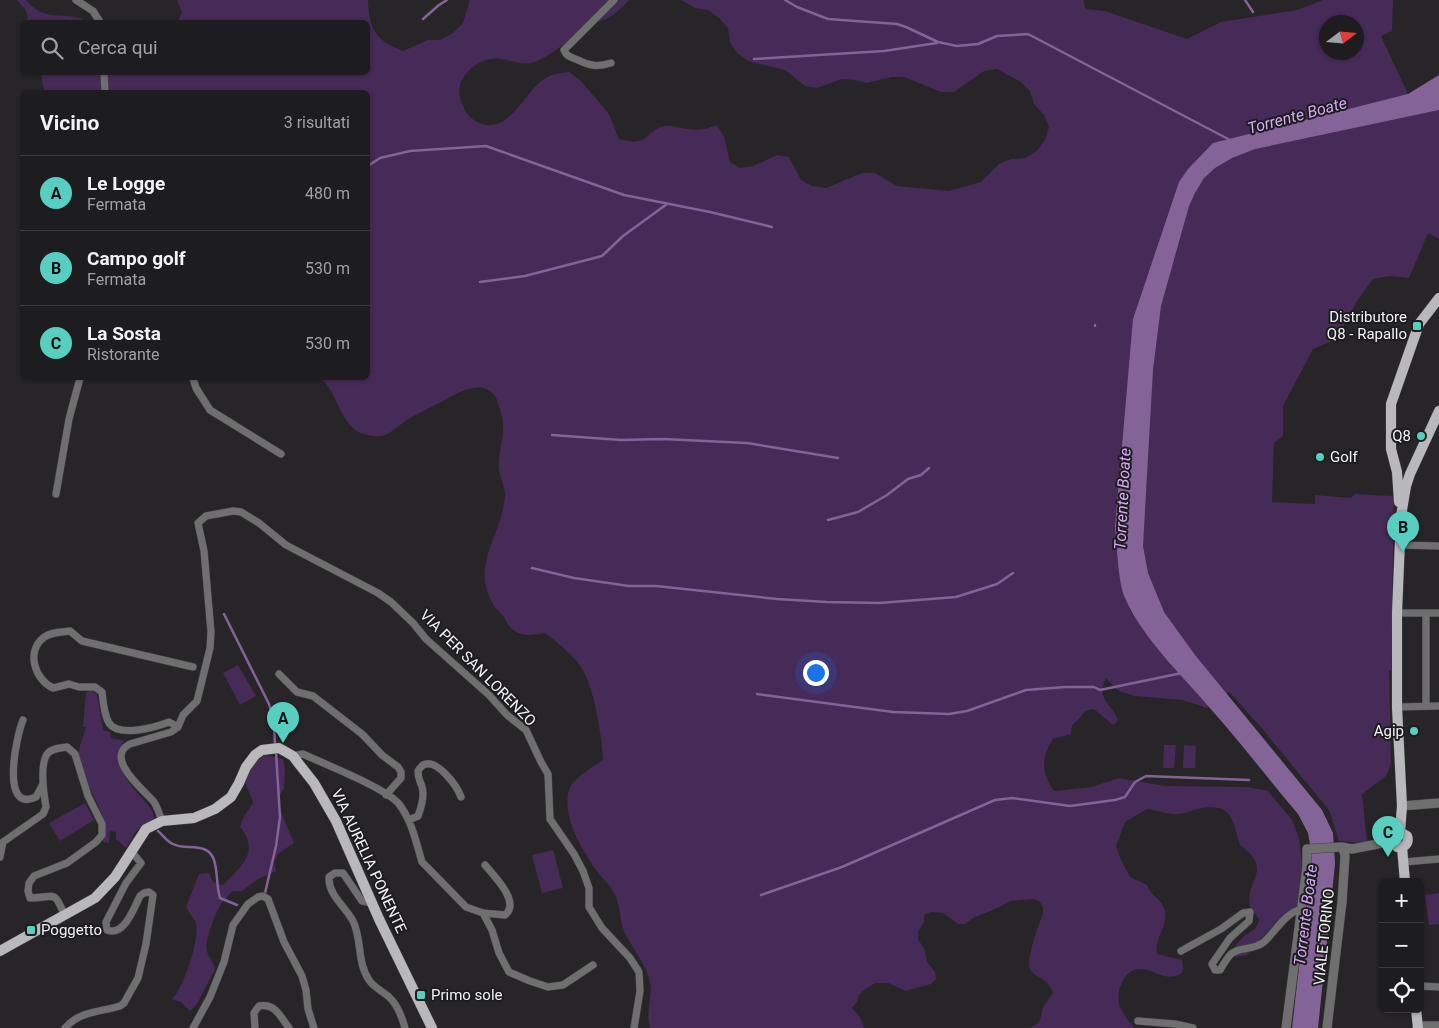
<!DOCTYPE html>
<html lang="it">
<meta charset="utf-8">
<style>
body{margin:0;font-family:Roboto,sans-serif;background:#252527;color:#f1f3f6}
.controls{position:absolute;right:15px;bottom:15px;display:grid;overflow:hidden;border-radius:8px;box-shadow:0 1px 4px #0004}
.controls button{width:45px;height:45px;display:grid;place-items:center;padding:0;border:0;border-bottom:1px solid #3b3a3c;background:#1d1c1e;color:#f1f3f6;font:25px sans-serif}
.compass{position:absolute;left:1319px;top:15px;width:45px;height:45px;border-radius:50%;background:#1d1c1e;box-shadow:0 1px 4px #0004;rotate:74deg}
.you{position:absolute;left:815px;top:672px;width:18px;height:18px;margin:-12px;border:4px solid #fff;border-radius:50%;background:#1a73e8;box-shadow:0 0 0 8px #1a73e833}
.badge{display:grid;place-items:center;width:32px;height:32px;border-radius:50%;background:#58cec0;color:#111;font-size:16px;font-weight:700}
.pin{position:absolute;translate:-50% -41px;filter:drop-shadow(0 1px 2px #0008)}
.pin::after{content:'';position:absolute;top:26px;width:18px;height:15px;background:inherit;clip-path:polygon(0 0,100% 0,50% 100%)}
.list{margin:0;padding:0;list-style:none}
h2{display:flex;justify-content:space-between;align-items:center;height:65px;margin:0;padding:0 20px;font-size:21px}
h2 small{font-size:16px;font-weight:400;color:#a0a1a4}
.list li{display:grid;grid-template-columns:32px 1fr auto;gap:15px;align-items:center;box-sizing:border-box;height:75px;padding:0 20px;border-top:1px solid #3b3a3c}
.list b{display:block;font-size:19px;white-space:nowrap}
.list p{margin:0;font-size:16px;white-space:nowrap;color:#a0a1a4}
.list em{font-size:16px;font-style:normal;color:#a0a1a4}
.icon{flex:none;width:28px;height:28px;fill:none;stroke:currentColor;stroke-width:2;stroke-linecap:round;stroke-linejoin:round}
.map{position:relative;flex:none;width:1439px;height:1028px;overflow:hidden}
.search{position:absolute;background:#1d1c1e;box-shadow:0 1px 4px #0004;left:20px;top:20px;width:350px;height:55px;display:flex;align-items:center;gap:12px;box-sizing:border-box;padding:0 18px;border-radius:8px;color:#a0a1a4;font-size:19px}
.panel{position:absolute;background:#1d1c1e;box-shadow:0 1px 4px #0004;left:20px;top:90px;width:350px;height:290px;border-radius:8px}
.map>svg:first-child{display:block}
.green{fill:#462a57;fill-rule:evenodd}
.water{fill:#846399}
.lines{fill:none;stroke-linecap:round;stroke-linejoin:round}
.stream{stroke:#846399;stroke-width:2.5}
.minor-casing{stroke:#444244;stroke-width:8}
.tertiary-casing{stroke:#444244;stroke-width:10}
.primary-casing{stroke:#444244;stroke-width:11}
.minor{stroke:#6f6f70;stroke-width:7}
.tertiary{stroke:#6f6f70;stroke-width:9}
.primary{stroke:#b9b8bb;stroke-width:10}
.poi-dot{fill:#58cec0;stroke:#1d1c1e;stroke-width:2}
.labels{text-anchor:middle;stroke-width:4;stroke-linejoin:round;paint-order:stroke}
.poi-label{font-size:15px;fill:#f3f2f3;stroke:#1d1c1e;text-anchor:end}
.street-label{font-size:15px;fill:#f3f2f3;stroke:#1d1c1e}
.water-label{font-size:16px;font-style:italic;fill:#d7a7f6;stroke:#1d1c1e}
</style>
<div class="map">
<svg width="1439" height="1028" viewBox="0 0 1439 1028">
<rect width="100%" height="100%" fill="#272528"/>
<path class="green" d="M17,0H26C46,25 68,9 88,22H25L28,17L25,9Z
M177,0H368C369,29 375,40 403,51L428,40H440L453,33L463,23L470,0H629C621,8 615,15 606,19C601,21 596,22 591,25C573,36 557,52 537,61C522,67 516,61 501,59C485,56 467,68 461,82C457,90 460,101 464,108C467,115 472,120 480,123C508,136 525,91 544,79C552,74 560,73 569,72L580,80L609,114L619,139C652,148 644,129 666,126C671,125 677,128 682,128C695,131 705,130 717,125L724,137L730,162L740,168L753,166L777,155L789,157L801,180L812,186L826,188L862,173H875L897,186L949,191L981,182L999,164L1011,159L1025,158L1037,151L1045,140L1049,127L1044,115L1034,104L1030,91L1021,82L997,69L984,71L954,92H941L904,77H892L867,83L855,80L842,79L817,88L805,86L785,70L748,61L737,53L730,42L728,28L719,18L708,10L695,8L681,0H1083L1086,9L1105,11L1187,39L1221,22L1297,10L1323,0H1393L1392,31L1381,36L1408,94L1409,116L1439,110V239L1428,233L1409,278L1390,276L1373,279L1357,301L1337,339L1313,349L1283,406V436L1274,443L1272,502L1315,504V495L1351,498L1355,494L1392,496L1394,499L1391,670L1389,671L1391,763L1386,776L1362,794L1367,843L1339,841L1329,810L1319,798L1260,726L1229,692L1207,708L1183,700L1135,696L1122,692L1116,689L1106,678C1095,699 1112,704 1118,720L1115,724L1113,725L1094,709L1085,711L1079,719L1072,725L1071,734L1053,739C1041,758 1041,772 1054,791L1092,787L1119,778L1165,786L1248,787L1268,791L1292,820L1299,838L1302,864L1298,903L1295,909L1278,920L1247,955L1235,957L1232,951C1235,946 1239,941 1243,937C1251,931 1258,930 1259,919C1256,914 1251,911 1250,906C1244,881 1275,871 1240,845C1232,818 1232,802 1197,809C1191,811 1184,814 1178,814C1168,815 1157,810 1147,809L1125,822L1116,846L1121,860L1130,877L1147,885C1151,896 1163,900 1165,911C1168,927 1154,938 1157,954L1182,960L1183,967L1182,973C1168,983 1155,970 1141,969C1124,967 1116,992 1119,1004C1122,1013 1129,1021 1134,1028H1029C1043,1022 1039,1020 1043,1008C1045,1003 1050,998 1053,993C1048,978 1039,980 1031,971C1024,963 1039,924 1043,914V907L1040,902L1034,899L1011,901L993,910L975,917L965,924H958L943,913L931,912L924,915V922L918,932V939L925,950L927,962L935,972L936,979L931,984L906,991L888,983H875L864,990L859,995L857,1002L852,1008L860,1017L864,1028H650C645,1012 653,996 650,983C646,963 632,949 624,931C619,919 621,907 615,895C611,886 605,881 599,874C584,853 563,820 568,794C570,779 592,768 603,760C602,737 594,686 581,667C575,657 555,640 545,633C533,635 519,638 510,627C507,624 506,620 504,617C501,613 497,610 494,606C469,565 502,536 505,496C505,487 501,479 499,471C497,458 502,446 503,433C504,424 502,415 499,407C498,404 497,399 495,396C481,376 453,396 437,404C428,409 419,413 410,418C403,422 389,435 382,436C375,437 365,435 359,432C339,422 338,392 320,378H368V92H44L41,73L368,72V22H177L182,13ZM1326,22H1356V52H1326Z
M238,665L256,696L240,705L223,673Z
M92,690L97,694L103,730L110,732L111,738L124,741C108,769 137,790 152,810L154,818L136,831L126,848L116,839V832L110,831L109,843L103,842C112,810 79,785 79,753C79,745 84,735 86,727H83L86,692Z
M1164,745H1176L1174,768H1163Z
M1184,745L1196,746L1195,768H1183Z
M265,755L283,759L285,769L284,788L280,795L278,805L294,843L279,853L274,862L276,871L258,879L242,891H233C228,896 223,900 220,906C215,914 204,943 207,951C208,956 213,962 215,969L197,1004L190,1011L181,1002L172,999C183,989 200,939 196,924C195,919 189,913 186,907L199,874L209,873L213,882L223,885C240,868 261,852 240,827L243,818L253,803C252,796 247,790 246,784C244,771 255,761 265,755Z
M85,803L94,820L60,841L49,823Z
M553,850L563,888L542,893L532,855Z
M1439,893V924L1429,925L1425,895Z"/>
<path class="water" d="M1439,75V110L1255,149L1232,158L1215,168L1204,178L1195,193L1189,206L1161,306L1153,370L1143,546L1148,573L1164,612L1195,655L1322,810L1333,833L1335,864L1318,1028H1292L1312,855L1308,833L1298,814C1270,781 1244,747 1216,715C1186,679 1144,641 1125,598C1118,582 1117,546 1115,527L1133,319L1179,182L1188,169L1213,143L1408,94Z"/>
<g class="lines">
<path class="stream" d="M785,0L797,7L828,19L897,24L906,27L938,42L957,46L978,44L997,36L1028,34L1230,140
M1245,0L1253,12
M423,19L439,5L447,0
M754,59L884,51L937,43
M368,166L380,158L410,151L486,146L624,195L710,212L772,227
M480,282L525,276L602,256L623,236L667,204
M1095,325V326
M552,435L621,440L663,439L747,443L838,458
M828,520L858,512L887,495L908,479L921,475L929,468
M532,568L574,578L629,586H656L777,599L827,602L879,603L956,597L997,584L1013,573
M224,614L269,704L274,721L275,746
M757,694L893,712L949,714L967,711L1026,690L1065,687H1094L1100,690L1182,673
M158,831C163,835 167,842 173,844C185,851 208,841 214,860C218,872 216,885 220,898L237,905
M265,893L276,846L280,817L276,752
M761,895L842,867L995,800L1012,798L1070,806L1115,800L1125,797L1135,782L1146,776L1249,780"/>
<defs>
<path id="minor" d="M76,0L93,11L100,22
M611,63C597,67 590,66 578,60C571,57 567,57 564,50L614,0
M104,72L105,92
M193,378L196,388L210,410L281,454
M56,494L69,419L80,378
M1399,545L1439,546
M1397,613H1439
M1426,613V706
M279,674L297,692L313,696L362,734L382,755L398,767L401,772V778L386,795
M1397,707L1439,706
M23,720C16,737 0,814 36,797L43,784
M178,727L169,722C156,727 119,738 109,723C104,715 103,701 102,692L95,687H79L69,684L53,688C35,680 26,652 43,638C50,632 61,632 70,631L82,641L193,667
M293,756L303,754C324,764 386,788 399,804C412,821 416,842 422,862L427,867L466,907L483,913L505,915C521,902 494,876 485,865
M409,820L418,816C421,808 425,796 422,787C420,780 418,780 418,771C418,770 422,766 423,765C437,758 457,786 461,797
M162,821C160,815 157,807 154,802C145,791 103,758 130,744L171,732L178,727L183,715L197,701L210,648L211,632L204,551L198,523L206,516L233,511L241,512L259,523L286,545L378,593L391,602L413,623L426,639L489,695L507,715L526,730L541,762L548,774L550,819L574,854L583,871L589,888V907L602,928L630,958L639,972L640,991L634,1028
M0,857L3,842L43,814L46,807C44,795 39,763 48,753C53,748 60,748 67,747L75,754L88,796L102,824V835L96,842L67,863L34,876L29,883L28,891L30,898C56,898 53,888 65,916
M1404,862L1439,859
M372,903L362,901L343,873H335L329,877C328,895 345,906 353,921C362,939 357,963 369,980C374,988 383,991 389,997C398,1005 402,1017 405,1028
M483,913L492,930L499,953L509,972L530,981L548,987L563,985L593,965
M1181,951L1221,929L1243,913L1250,912L1249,921L1230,938L1212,964L1215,970H1220C1223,965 1227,958 1231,954C1240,946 1253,951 1264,942C1276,931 1284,914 1301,909
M1420,986L1439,987
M1138,1021L1175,1024L1193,1028
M1417,1025H1439
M65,1028C79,1011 101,1012 120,1006L124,1003L138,978L146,944L153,895L149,892L144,893L140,896C134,908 124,937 107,930L106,922L126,883L141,863L131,851
M193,1028L210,997L224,962L233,925L248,904L258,897L263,896L268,899L284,942L302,976L306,990L308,1009L314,1028
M255,1028L254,1013L259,1006C275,1003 280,1016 289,1028"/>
<path id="tertiary" d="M1402,806L1439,803
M1286,1028L1307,866V849L1342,847L1352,849L1393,841
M1327,1028L1342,902L1345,856L1343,848"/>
<path id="primary" d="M1399,502L1397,472L1391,449V404L1419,324L1439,298
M1400,832L1402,806L1397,707V613L1401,516L1406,486L1410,474L1439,411
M1400,832L1395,835L1393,841L1397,847H1402
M1400,832L1407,836C1409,841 1407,845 1402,847
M1402,847L1405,882
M0,951L95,898L115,877L146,829L162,821L194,818L215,809L231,797L239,783L246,767L255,755L262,750L279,748L293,756L299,764L314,783L336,821L379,919L432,1028
M1416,1009L1418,1028"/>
</defs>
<use href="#minor" class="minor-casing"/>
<use href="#tertiary" class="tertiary-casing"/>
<use href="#primary" class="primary-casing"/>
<use href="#minor" class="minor"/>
<use href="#tertiary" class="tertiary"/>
<use href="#primary" class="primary"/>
</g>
<g class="poi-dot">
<rect x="1412" y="321" width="10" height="10" rx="2.5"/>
<circle cx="1421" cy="436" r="5"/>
<circle cx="1320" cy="457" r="5"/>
<circle cx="1414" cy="731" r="5"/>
<rect x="26" y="925" width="10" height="10" rx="2.5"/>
<rect x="416" y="990" width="10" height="10" rx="2.5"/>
</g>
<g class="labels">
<g class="poi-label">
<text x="1407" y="322">Distributore<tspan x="1407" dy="17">Q8 - Rapallo</tspan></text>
<text x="1411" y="441">Q8</text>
<text x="1330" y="462" text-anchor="start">Golf</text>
<text x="1404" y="736">Agip</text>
<text x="41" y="935" text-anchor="start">Poggetto</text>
<text x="431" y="1000" text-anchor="start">Primo sole</text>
</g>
<g class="street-label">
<text transform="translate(478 668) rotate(45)" y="5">VIA PER SAN LORENZO</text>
<text transform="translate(369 861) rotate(65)" y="5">VIA AURELIA PONENTE</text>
<text transform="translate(1324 937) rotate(-84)" y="5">VIALE TORINO</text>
</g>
<g class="water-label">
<text transform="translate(1297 115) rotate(-15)" y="6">Torrente Boate</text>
<text transform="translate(1122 499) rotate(-87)" y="6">Torrente Boate</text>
<text transform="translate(1305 915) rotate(-83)" y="6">Torrente Boate</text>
</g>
</g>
</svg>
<div class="controls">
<button>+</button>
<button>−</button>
<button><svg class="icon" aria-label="locate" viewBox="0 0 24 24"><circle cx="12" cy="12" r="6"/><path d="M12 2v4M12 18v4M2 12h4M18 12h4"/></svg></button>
</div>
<svg class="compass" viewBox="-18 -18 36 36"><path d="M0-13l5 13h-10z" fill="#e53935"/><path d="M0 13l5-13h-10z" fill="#a0a1a4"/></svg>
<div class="you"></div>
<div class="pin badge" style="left:283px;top:743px">A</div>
<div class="pin badge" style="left:1403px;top:552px">B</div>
<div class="pin badge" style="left:1388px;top:857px">C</div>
<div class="search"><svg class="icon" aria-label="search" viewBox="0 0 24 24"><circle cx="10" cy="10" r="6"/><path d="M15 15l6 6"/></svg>Cerca qui</div>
<section class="panel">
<h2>Vicino<small>3 risultati</small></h2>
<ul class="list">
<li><span class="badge">A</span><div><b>Le Logge</b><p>Fermata</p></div><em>480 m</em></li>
<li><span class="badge">B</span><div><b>Campo golf</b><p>Fermata</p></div><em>530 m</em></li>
<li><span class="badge">C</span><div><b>La Sosta</b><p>Ristorante</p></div><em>530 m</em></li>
</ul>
</section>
</div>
